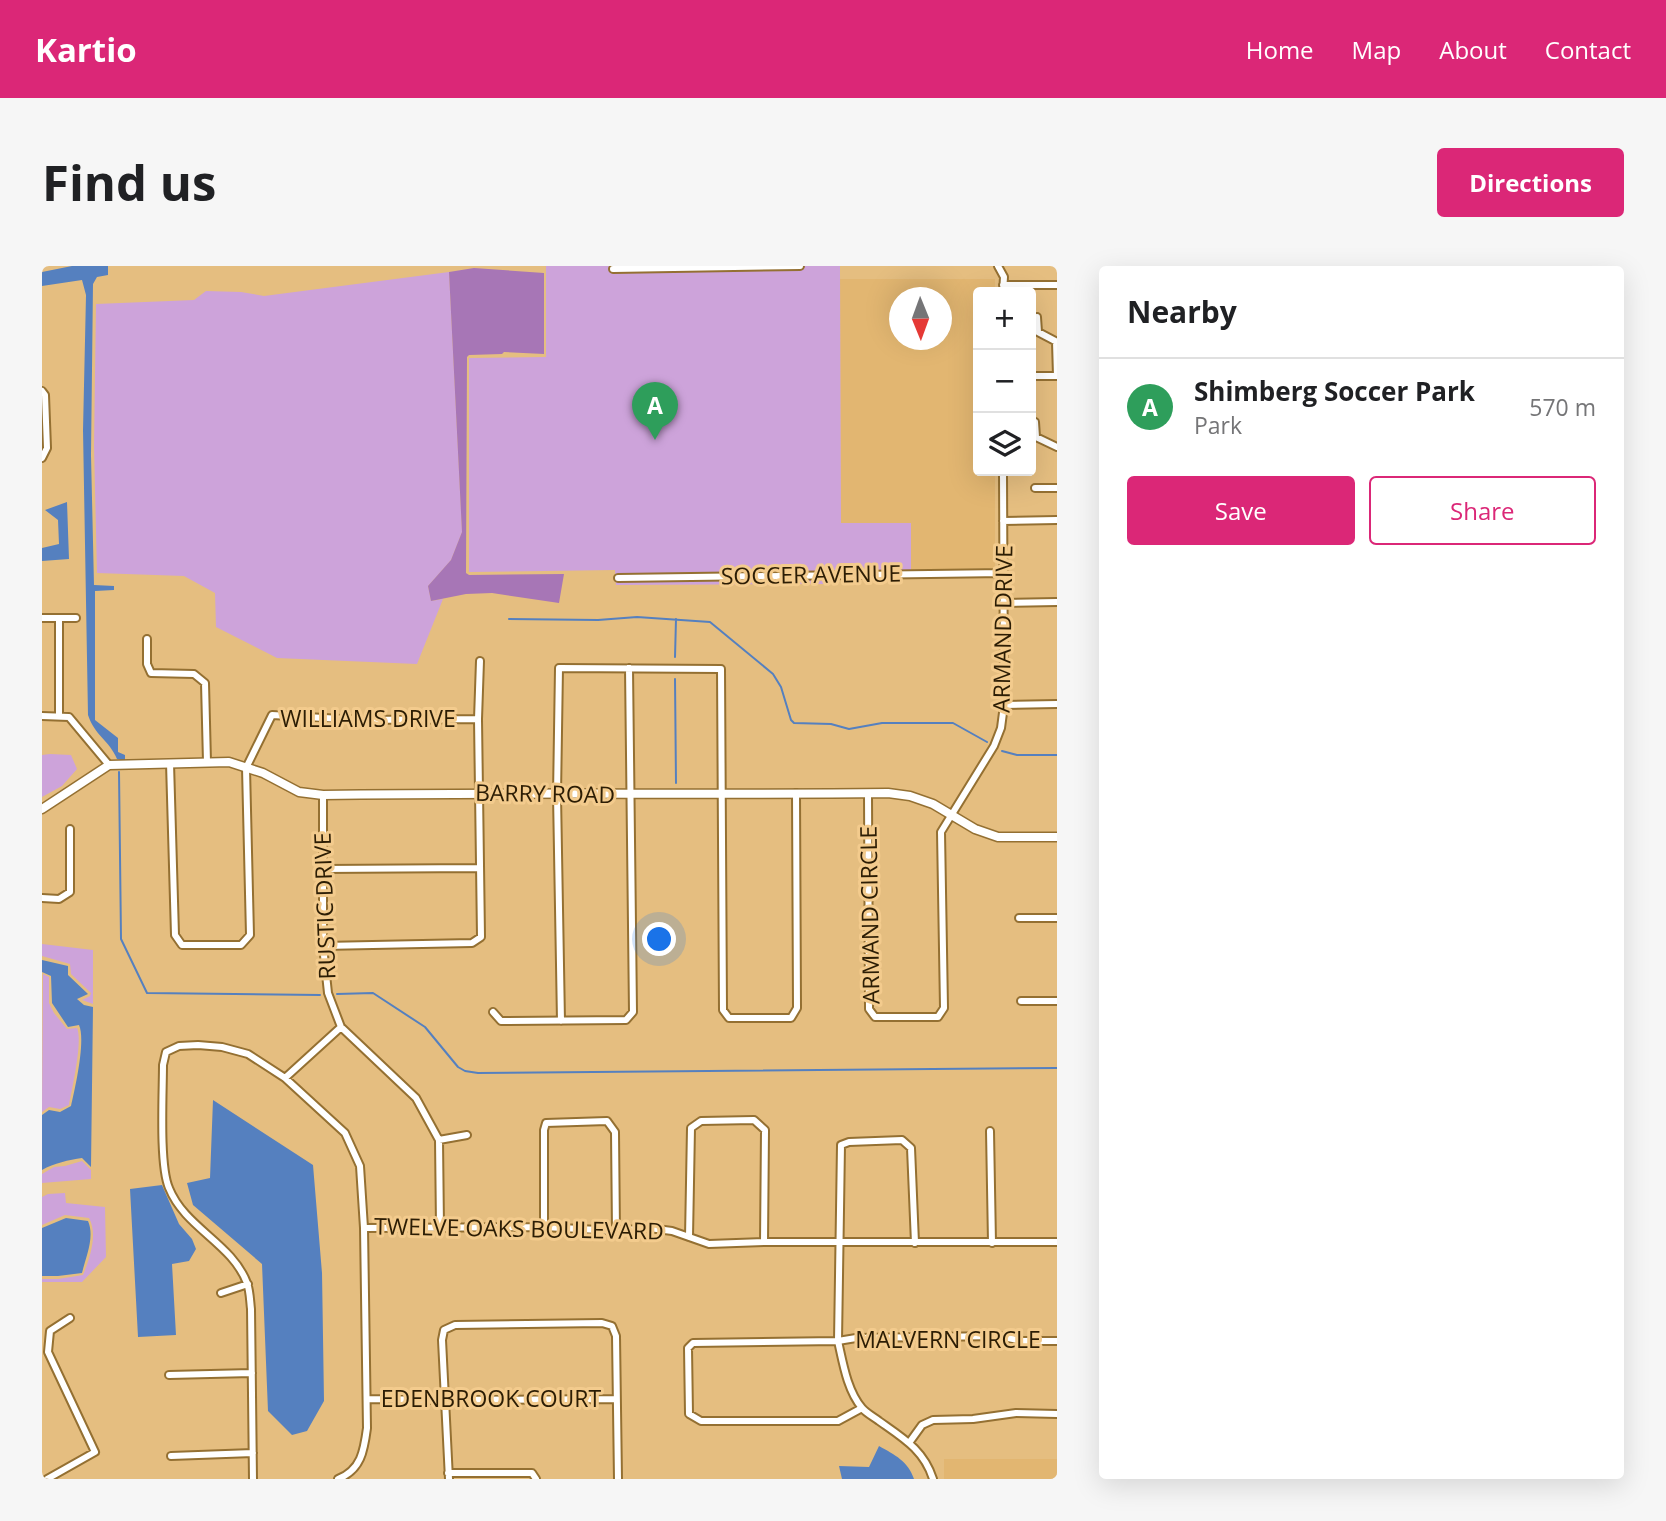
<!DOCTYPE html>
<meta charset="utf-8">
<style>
body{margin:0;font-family:"Open Sans",sans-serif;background:#f6f6f6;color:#202124}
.controls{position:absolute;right:21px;top:21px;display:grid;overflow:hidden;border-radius:7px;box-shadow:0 7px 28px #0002}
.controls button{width:63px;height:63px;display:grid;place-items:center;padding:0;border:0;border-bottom:2px solid #e0e0e0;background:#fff;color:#202124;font:35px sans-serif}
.compass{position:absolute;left:847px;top:21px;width:63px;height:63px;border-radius:50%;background:#fff;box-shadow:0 7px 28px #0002;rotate:179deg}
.you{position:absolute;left:618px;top:674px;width:24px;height:24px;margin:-18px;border:5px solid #fff;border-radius:50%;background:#1a73e8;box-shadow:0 0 0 10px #1a73e833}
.badge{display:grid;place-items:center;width:46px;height:46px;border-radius:50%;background:#db2777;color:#fff;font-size:23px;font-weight:700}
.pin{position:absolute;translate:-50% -58px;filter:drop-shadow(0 2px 4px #0008)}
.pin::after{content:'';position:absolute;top:37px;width:24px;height:21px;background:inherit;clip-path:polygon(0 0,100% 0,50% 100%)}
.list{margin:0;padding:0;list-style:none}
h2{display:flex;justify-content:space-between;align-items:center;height:91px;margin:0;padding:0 28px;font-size:30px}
h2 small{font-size:23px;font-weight:400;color:#757577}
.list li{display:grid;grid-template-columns:46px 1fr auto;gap:21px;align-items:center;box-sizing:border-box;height:98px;padding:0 28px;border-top:2px solid #e0e0e0}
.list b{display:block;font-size:26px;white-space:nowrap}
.list p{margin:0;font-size:23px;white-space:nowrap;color:#757577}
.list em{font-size:23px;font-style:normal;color:#757577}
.actions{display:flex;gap:14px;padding:21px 28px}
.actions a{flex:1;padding:16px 0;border:2px solid #db2777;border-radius:7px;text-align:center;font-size:24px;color:#db2777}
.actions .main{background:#db2777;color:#fff}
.icon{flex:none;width:38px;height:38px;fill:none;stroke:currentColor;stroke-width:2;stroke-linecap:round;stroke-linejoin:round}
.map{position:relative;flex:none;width:1015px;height:1213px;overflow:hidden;border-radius:7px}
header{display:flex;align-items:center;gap:42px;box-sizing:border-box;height:98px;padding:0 35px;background:#db2777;color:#fff}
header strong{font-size:33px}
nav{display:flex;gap:38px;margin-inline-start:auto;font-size:24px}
.intro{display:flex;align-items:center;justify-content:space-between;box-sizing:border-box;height:168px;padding:0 42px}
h1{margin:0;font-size:49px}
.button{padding:18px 32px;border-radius:7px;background:#db2777;color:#fff;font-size:24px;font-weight:700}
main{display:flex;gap:42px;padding:0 42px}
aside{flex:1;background:#fff;border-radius:7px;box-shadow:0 7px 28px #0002}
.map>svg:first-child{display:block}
.built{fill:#e2b671;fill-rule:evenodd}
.green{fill:#cda3da}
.forest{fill:#a776b6}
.water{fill:#5580bf}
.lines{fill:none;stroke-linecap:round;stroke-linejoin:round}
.stream{stroke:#5580bf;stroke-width:2}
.minor-casing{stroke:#947032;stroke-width:10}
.tertiary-casing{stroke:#947032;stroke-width:11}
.minor{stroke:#fff;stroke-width:6}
.tertiary{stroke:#fff;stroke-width:8}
.labels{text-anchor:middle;stroke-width:6;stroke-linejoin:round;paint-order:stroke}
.street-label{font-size:23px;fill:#2c1d04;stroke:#f3cb8d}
</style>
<header>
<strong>Kartio</strong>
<nav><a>Home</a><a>Map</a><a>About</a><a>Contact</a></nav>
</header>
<div class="intro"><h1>Find us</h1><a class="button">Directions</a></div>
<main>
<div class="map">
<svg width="1015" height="1213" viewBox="0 0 1015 1213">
<rect width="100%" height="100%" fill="#e5be80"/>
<path class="built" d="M798,13H953V26H936V205H953V302L869,304L868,257H799ZM858,32H900V74H858Z
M1015,1193V1213H902V1193Z"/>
<path class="green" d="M504,0H798L799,257H869V304L788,305V318L574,319L573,304L427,306V92L504,91Z
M407,6L420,266L409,294L386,320L389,335L401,333L375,398L235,392L174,361L173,327L142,310L55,307L52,180L54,38L152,34L164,25L199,26L222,30Z
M8,488L29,489L35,503L20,520L0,531V489Z
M0,678L51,684V738L40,734L48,730L49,727L29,708L28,698L0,690Z
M1,708L7,711V737L12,747L25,763L35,762C41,775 30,823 27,839L18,843L7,841L0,846Z
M40,895L49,904V913L0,917V908L12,901L23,900Z
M23,927L24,937L63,941L64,991L40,1016H0V1013H16L41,1009C48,992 56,968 47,952L23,949L0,959V931L6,928Z"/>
<path class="forest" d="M432,2L502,7V88L462,86L460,88L427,89L425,91L424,307L427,309L522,308L517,337L450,327L424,328L389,335L386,320L409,294L420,266L407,6Z"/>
<path class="water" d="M30,0H66V9L55,11L51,18L49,189L52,319L72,320V324L53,325V454L76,472V486L83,489V495L75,493C67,474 53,470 46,449L41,164L44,29L40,14L0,20V6Z
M25,236L27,293L0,295V282L17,278L16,254L3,244Z
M0,694L26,700V709L46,728L35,733L42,739L51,741L49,901L40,892C27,894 12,897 0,904V849L7,844L18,846L29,840C33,823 44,774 37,759L26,761L10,737L9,710L0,706Z
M171,834L271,899L280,1007L282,1135L265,1165L250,1169L226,1145L220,998L151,939L145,917L168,912Z
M120,919L137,958L150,973L154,983L147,995L130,998L134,1069L96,1071L88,923Z
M24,952L46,955C53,971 44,990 40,1007L16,1010H0V962Z
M837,1180C853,1189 866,1195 872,1213H800L797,1200L827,1201Z"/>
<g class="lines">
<path class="stream" d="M467,353L556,354L595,351L668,356L731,408L739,421L749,454L752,457L789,458L807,463L840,457H911L945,476
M633,391L634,353
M633,413L634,517
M960,485L975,489H1015
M77,506L79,673L105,727L278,729
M295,728L331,727L383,761L416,801L423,805L436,807L1015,802"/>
<defs>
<path id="minor" d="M956,0L962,11L961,26
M571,3L758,0
M961,19H1015
M995,51L996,66L1015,76
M994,110H1015L1014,76
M0,125L3,129L5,182L0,192
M993,156L994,171L1015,181
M993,222H1015
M961,255L1015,254
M576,312L962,307
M961,337L1015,336
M0,352H34
M17,352V450
M105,373V398L109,407L152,408L163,417L165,496
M962,439L1015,438
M0,450L27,451L67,499
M128,497L133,669L140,679H199L208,669L204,502L230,449L317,454L436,453
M826,528L827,743L833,751H896L902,742L899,566L952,480L959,462L962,439L961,205
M281,529V680L286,727L299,761L374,832L397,874L398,961
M280,603L438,602
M0,632L17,633L28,626V563
M977,652H1015
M281,680L430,677L439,671L436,453L438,395
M979,735H1015
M451,746L459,755L584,754L591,746L587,402
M519,755L515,529L517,402L679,403L681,744L687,752H749L755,742L754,527
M243,812L299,761
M948,865L950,977
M397,874L425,869
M502,961V864L504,857L565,855L573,866L574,965
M322,962L502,961L574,965L607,962L630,965L667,978L722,976H1015
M647,971L649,862L659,855L712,854L723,864L722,976
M873,977L869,882L860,874L807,876L799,879L796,1075C801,1097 805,1124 820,1142C824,1147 832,1151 837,1155C861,1172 882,1184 891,1213
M179,1027L206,1018
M127,1109L210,1107
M325,1133L402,1134L574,1133
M820,1142L796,1155H659L647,1148L646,1082L651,1077L796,1075L814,1072L957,1070L980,1075H1015
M867,1177L880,1159L891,1154L931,1153L974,1147L1015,1148
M129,1190L211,1187
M406,1207H490L494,1213
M5,1213L53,1186L6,1086L8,1065L28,1052
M211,1213L209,1043C208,1035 208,1025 205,1017C190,977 143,962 127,922C117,899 121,827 121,799L124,786L137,780L156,779L180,781L206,788L243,812L303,867L318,900L322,962L325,1162C322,1185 319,1204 296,1213
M407,1213L400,1074L402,1064L413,1059L560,1057L570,1060L574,1070L576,1213"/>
<path id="tertiary" d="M0,543L67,499L187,496L221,507L257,526L281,529C469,526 658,529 846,527L868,530L891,538L933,563L956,571H1015"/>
</defs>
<use href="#minor" class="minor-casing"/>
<use href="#tertiary" class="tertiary-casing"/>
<use href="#minor" class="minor"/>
<use href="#tertiary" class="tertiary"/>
</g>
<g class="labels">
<g class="street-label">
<text transform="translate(769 309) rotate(-1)" y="8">SOCCER AVENUE</text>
<text transform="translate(961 363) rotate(-89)" y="8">ARMAND DRIVE</text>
<text x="326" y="461">WILLIAMS DRIVE</text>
<text transform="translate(503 528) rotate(1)" y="8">BARRY ROAD</text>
<text transform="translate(283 640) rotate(-92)" y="8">RUSTIC DRIVE</text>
<text transform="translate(828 649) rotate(-91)" y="8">ARMAND CIRCLE</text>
<text transform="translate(477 963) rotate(1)" y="8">TWELVE OAKS BOULEVARD</text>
<text x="906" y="1082">MALVERN CIRCLE</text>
<text x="449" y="1141">EDENBROOK COURT</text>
</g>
</g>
</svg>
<div class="controls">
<button>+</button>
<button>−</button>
<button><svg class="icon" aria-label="layers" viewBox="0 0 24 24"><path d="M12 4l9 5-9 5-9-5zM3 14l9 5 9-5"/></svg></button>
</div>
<svg class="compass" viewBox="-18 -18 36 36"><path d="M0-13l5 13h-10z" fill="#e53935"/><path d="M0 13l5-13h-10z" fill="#757577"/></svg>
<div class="you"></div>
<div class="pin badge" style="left:613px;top:174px;background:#2e9e5b">A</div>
</div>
<aside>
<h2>Nearby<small></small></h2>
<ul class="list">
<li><span class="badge" style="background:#2e9e5b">A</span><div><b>Shimberg Soccer Park</b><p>Park</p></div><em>570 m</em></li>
</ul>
<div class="actions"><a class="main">Save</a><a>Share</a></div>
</aside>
</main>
